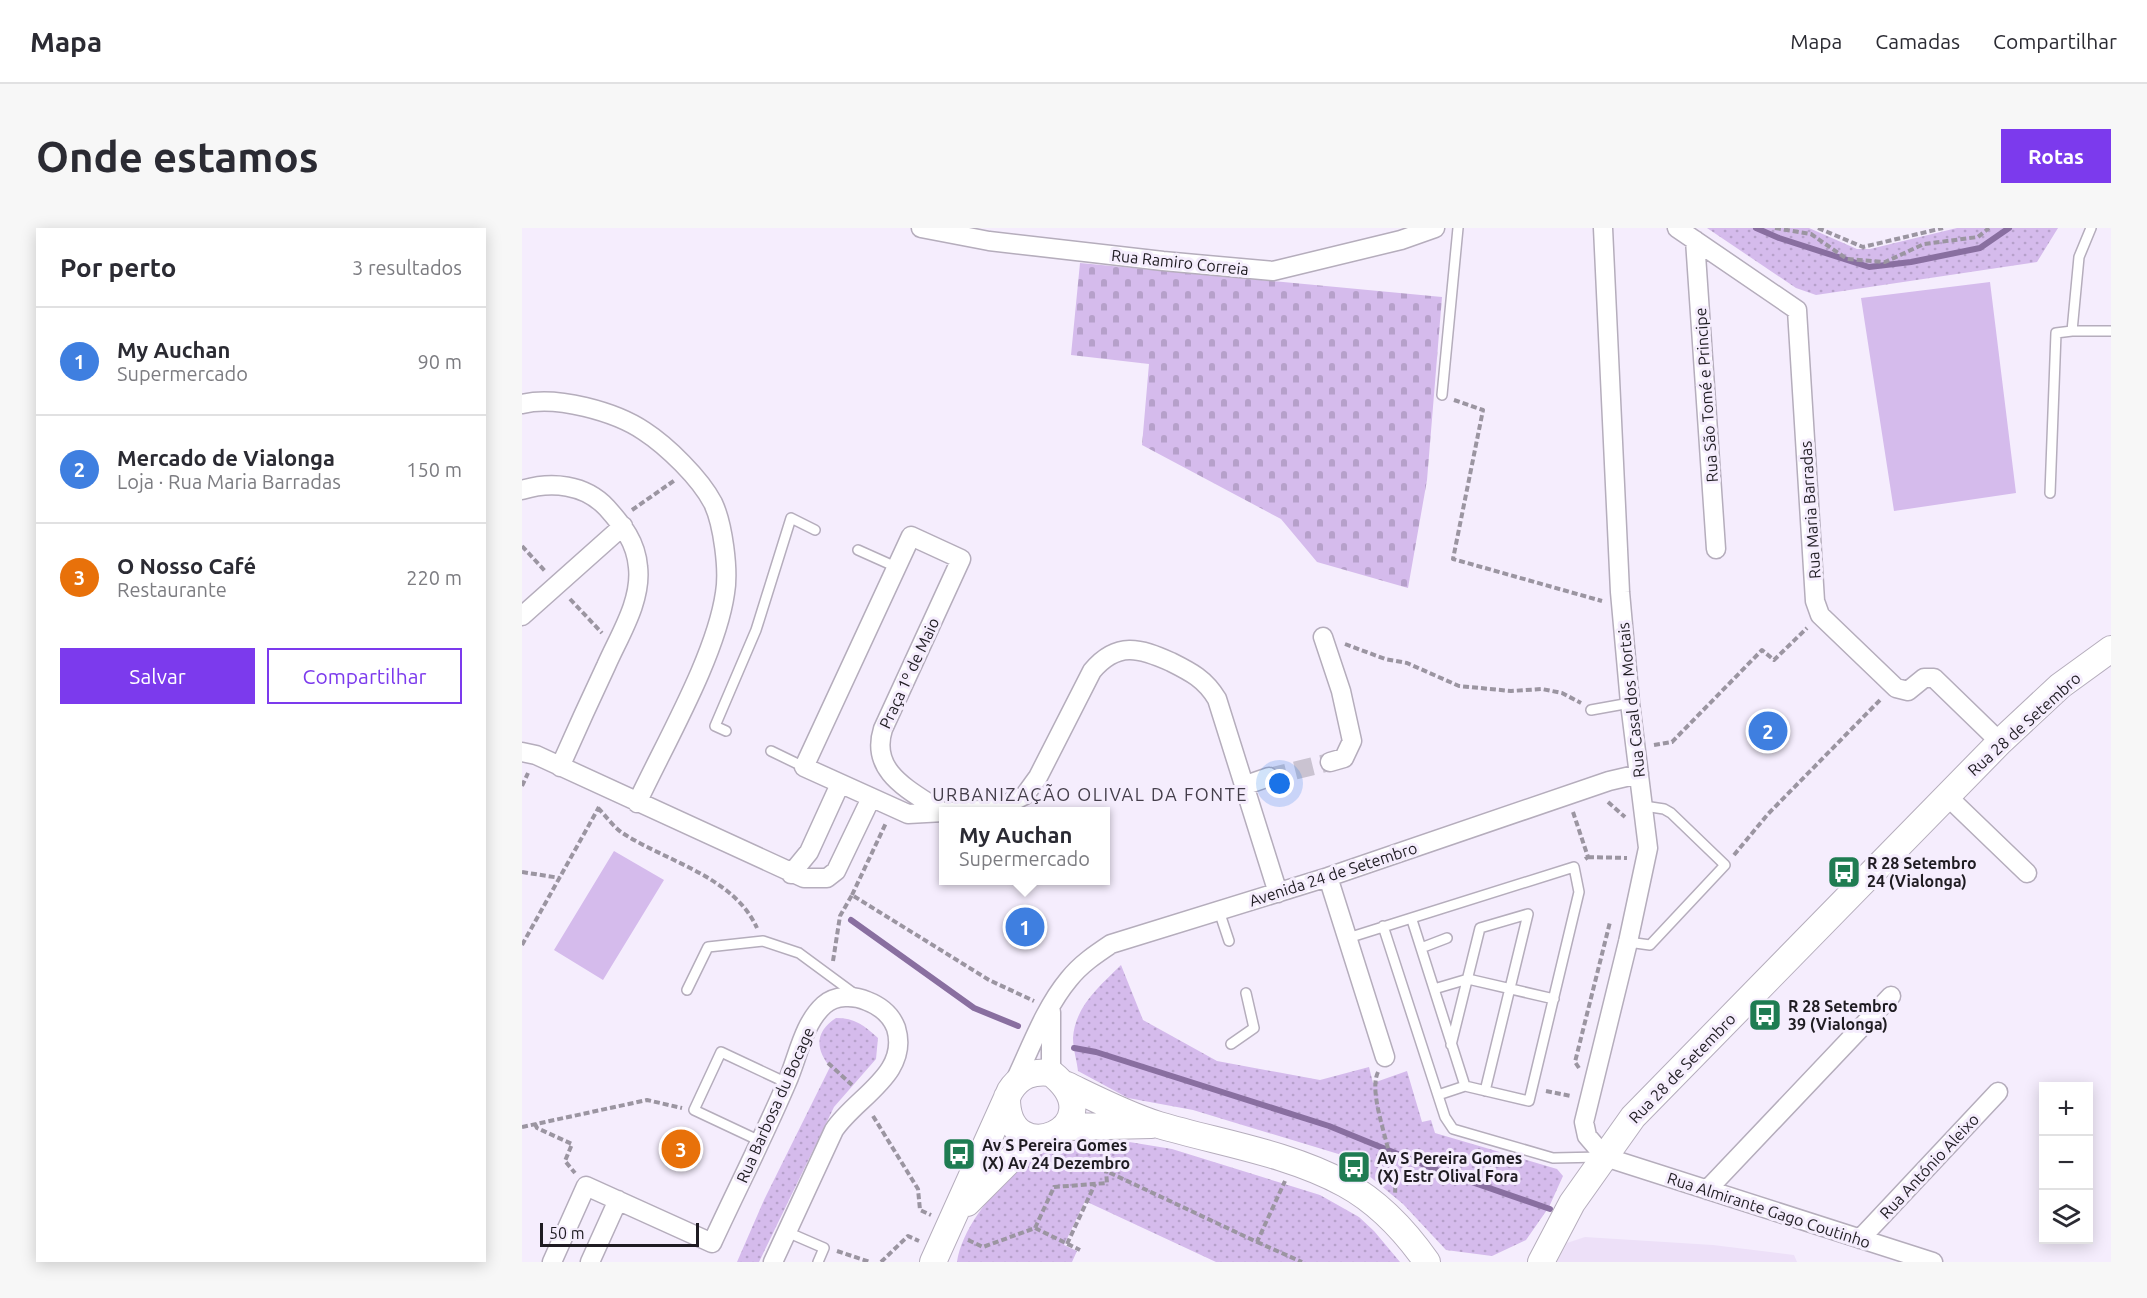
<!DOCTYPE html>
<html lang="pt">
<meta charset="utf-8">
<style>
body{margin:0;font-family:Ubuntu,sans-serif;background:#f7f7f7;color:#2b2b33}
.controls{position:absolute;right:18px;bottom:18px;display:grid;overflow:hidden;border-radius:0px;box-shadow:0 3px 15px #0003}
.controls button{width:54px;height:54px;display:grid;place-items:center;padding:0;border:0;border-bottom:2px solid #e1e1e2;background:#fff;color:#2b2b33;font:30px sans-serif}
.scale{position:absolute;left:18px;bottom:15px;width:159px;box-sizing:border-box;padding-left:6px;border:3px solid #1f1c22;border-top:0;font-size:16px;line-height:21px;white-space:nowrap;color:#1f1c22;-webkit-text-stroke:4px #f5edfd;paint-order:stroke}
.you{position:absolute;left:758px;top:556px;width:21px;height:21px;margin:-15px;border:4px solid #fff;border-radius:50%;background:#1a73e8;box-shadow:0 0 0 9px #1a73e833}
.badge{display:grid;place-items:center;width:39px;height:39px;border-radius:50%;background:#7c3aed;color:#fff;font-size:20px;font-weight:700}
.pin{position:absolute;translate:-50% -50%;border:3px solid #fff;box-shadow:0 2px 6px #0006}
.popup{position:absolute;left:417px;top:579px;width:171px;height:78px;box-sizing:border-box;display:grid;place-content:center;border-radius:0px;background:#fff;filter:drop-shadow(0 2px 4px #0005);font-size:20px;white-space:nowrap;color:#7c7c81}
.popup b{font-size:22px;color:#2b2b33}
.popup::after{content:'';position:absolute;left:50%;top:100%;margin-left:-12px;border:12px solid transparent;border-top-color:#fff}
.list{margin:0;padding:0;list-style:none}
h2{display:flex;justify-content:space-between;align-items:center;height:78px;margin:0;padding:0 24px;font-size:26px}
h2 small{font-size:20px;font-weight:400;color:#7c7c81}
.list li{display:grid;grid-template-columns:39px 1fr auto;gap:18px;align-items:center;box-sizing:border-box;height:108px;padding:0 24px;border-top:2px solid #e1e1e2}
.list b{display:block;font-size:22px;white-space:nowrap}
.list p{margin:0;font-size:20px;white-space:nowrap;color:#7c7c81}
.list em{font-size:20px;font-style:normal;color:#7c7c81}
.actions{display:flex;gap:12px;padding:18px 24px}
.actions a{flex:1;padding:14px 0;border:2px solid #7c3aed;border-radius:0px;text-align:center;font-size:21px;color:#7c3aed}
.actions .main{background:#7c3aed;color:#fff}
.icon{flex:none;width:33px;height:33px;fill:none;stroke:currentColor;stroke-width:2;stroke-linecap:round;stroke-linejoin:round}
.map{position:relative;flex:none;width:1589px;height:1034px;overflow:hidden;border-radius:0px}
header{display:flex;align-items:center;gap:36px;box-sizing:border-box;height:84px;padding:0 30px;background:#fff;border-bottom:2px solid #e1e1e2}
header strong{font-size:28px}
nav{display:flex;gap:33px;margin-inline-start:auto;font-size:21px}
.intro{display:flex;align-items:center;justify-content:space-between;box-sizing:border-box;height:144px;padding:0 36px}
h1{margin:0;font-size:42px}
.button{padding:15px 27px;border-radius:0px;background:#7c3aed;color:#fff;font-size:21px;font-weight:700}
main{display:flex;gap:36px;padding:0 36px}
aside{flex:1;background:#fff;border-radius:0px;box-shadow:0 3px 15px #0003}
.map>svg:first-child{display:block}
.built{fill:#ede0f8}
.grass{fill:url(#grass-dots)}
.cemetery{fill:url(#cemetery-stones)}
.pitch{fill:#d5bbec}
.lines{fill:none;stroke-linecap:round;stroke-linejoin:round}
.stream{stroke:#896fa0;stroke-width:6}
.street-tunnel{stroke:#cac3d1;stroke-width:18;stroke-dasharray:18 9;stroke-linecap:butt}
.lane-casing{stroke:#b5adbc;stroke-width:12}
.street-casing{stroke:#b5adbc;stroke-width:21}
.secondary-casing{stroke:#b5adbc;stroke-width:28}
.path{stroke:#9b95a1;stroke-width:4;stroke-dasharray:6 3;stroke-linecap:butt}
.lane{stroke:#fff;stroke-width:9}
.street{stroke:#fff;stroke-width:18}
.secondary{stroke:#fff;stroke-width:26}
.labels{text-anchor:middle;stroke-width:6;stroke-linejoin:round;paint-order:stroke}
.street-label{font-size:16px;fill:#1f1c22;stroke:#f5edfd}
.poi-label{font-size:16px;font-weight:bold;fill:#1f1c22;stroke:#f5edfd;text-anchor:start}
.neighbourhood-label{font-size:18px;letter-spacing:1.5px;fill:#443e4a;stroke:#f5edfd}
</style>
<header>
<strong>Mapa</strong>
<nav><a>Mapa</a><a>Camadas</a><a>Compartilhar</a></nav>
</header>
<div class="intro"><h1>Onde estamos</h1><a class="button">Rotas</a></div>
<main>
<aside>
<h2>Por perto<small>3 resultados</small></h2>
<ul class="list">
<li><span class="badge" style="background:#3f7fe0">1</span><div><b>My Auchan</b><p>Supermercado</p></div><em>90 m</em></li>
<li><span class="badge" style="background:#3f7fe0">2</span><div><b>Mercado de Vialonga</b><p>Loja · Rua Maria Barradas</p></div><em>150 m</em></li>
<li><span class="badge" style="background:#e8710a">3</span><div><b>O Nosso Café</b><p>Restaurante</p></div><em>220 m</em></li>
</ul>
<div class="actions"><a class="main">Salvar</a><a>Compartilhar</a></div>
</aside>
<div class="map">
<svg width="1589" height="1034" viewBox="0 0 1589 1034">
<defs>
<pattern id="grass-dots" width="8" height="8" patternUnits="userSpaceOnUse" patternTransform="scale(1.5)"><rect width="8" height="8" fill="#d5bbec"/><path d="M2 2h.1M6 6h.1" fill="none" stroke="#b6a0ca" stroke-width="1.8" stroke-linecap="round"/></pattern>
<pattern id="cemetery-stones" width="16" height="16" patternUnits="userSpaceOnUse" patternTransform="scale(1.5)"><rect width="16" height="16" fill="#d5bbec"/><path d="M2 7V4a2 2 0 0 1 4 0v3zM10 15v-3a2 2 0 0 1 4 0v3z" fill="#b6a0ca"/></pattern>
</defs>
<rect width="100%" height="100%" fill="#f5edfd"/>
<path class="built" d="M1063,1009L1191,1017L1272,1027L1275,1034H1035L1045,1015Z"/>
<path class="grass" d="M1185,0H1287L1335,21H1348L1435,0H1536L1515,34L1294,67L1274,60Z
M599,737L621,792L695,833L798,852L847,839L851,855L885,843L900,894L909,892L913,905L1035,941L1041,948L1027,979L1004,1012L970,1028L924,1022L881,976L823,928L671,882L606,870L556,843C555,833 551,821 551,810C553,778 578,758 599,737Z
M314,790C333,790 342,797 356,810L354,831L312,879L237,1034H215L242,972L308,839C293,820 293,804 314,790Z
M589,911L650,921L798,967L837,989L852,1003L878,1034H694L563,973L542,1017L555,1023L550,1034H435C441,991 494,933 534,919C551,914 571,912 589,911Z"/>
<path class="cemetery" d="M558,35L920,69L905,252L886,360L795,334L759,291L620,217L627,136L549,127Z"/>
<path class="pitch" d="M1468,54L1494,265L1372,283L1339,70Z
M92,623L142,652L81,752L32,722Z"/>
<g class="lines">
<path class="stream" d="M1234,0L1257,10L1347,39L1389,34L1458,20L1487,0
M329,692L452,780L496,798
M552,820L574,824L807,898L915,942L1028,981"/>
<path class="street-tunnel" d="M747,549L808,534"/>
<defs>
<path id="lane" d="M1569,0L1557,29L1550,103H1589
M920,167L936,0
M1528,265L1534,105L1550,103
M336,322L374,339
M1069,482L1108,475
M204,503L193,498L234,402L269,290L293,302
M249,523L282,539
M697,683L707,713
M890,692L943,858
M861,698L923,889L931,901L1031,930L1079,929
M826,710L1052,639L1057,664L1007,873L943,858L916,867
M1106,714L1128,717L1203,637L1149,585L1142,581L1122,578
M899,720L925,710
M912,761L946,751L1032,771
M165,762L186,719L241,713L277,725L334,767
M709,816L732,800L724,765
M929,817L958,700L1006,686L963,863
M238,913L172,882L199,824L265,855
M265,1004L302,1020L296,1034"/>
<path id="street" d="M399,0L467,13L641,33L751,43L879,12L913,0
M1081,0L1098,364L1108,475L1126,620L1106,714L1062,894L1065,908L1083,929L1411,1034
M1155,0L1275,82L1293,373L1298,387L1374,460L1386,463L1402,450H1412L1478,514
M1173,12L1194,321
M0,176C34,167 94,184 122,203C145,218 178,250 191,275C201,296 207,342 203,365C194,428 143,515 115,575
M0,262C29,253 63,256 85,280C101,298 114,314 116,339C120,373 97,408 84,438C68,472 53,505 38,539
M0,388L101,298
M801,409L819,463L830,513L822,530L808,534
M0,524L14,527L282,650H305L314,643L349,570
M724,557L747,549
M1425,568L1505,645
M420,584C390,563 347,545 361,501L439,331L389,308L282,539L386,586L422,584
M424,584L475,581L503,567L516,549L570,443C595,413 618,420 649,434C669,444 683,451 695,471L756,665
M269,646L287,624L318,556
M806,649L863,829
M529,784V845
M491,857C508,822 522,781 547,751C559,736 574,726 589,716L806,649L1087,553L1117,546
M1185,962L1369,768
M1338,1011L1476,864
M30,1034L64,958L190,1015C215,961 242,908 265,854C276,829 281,796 302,777C313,767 332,767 345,773C358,778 369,787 374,800C388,846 334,869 312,902L251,1034
M68,1034L96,972"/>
<path id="secondary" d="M545,857C574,871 605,887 637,897C698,915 766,925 823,956C856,974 884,1004 905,1034
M543,899L629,897
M445,975L510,910
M411,1034L488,863C498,847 511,843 529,845C596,898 484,947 485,869
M1019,1034L1050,975L1111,889L1478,514L1538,458L1589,421"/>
</defs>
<use href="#lane" class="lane-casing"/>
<use href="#street" class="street-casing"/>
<use href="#secondary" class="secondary-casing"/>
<path class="path" d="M1253,0L1289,6L1325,31L1363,34L1402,16L1456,9L1467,0
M1296,0L1341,19L1421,0
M932,172L961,182L931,331L1080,373
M110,282L153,252
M0,318L23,343
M48,371L80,405
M823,416L863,431L885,435L937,458L989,463L1020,461L1040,465L1059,475
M1132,517L1150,514L1240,422L1252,432L1285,400
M0,558L6,545
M1086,574L1103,589
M76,580C84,588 92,600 102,606C146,634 212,649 235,700
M1051,584L1066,629L1062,632
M1212,627L1246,586L1359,471
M1066,629L1105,630
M0,644L38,650
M330,667L364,595
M0,717L77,579
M311,733L318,688L330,667L467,752L512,773
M306,835L330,857
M1057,840L1053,834L1088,694
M856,844C844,869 876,933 873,966
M1024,863L1049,868
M351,888L396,961L398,982L409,987
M13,896L15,900L50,916L43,933L53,945
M0,899L125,872L160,880
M583,920L584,943L735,1014L763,953
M513,1000L532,959L585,955L584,943
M446,1012L461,1019L513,1000L558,1022
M735,1014L780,1034
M545,1016L573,956
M315,1023L348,1034
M359,1034L386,1008L397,1013"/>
<use href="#lane" class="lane"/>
<use href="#street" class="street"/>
<use href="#secondary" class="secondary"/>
</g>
<defs>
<symbol id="bus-square" viewBox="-11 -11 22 22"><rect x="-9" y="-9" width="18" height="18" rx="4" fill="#1f7c52" stroke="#f5edfd"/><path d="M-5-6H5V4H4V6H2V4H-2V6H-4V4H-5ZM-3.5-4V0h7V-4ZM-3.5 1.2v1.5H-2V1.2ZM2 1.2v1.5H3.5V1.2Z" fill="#fff"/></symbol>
</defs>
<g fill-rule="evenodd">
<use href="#bus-square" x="1303" y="625" width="38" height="38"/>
<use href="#bus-square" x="1224" y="768" width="38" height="38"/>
<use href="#bus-square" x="418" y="907" width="38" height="38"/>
<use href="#bus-square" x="813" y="920" width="38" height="38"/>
</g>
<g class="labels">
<g class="street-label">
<text transform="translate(658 34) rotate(6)" y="6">Rua Ramiro Correia</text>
<text transform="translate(1184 167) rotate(-94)" y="6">Rua São Tomé e Principe</text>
<text transform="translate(1288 282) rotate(-94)" y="6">Rua Maria Barradas</text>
<text transform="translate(387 445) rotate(-65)" y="6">Praça 1º de Maio</text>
<text transform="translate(1109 472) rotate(-96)" y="6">Rua Casal dos Mortais</text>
<text transform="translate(1502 496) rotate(-42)" y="6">Rua 28 de Setembro</text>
<text transform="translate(811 646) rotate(-18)" y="6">Avenida 24 de Setembro</text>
<text transform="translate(1160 840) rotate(-46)" y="6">Rua 28 de Setembro</text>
<text transform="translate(253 877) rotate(-66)" y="6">Rua Barbosa du Bocage</text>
<text transform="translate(1407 938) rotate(-47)" y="6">Rua António Aleixo</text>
<text transform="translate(1247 982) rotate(18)" y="6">Rua Almirante Gago Coutinho</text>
</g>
<g class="poi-label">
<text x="1345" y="641">R 28 Setembro<tspan x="1345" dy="18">24 (Vialonga)</tspan></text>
<text x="1266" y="784">R 28 Setembro<tspan x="1266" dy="18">39 (Vialonga)</tspan></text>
<text x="460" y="923">Av S Pereira Gomes<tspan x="460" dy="18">(X) Av 24 Dezembro</tspan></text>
<text x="855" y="936">Av S Pereira Gomes<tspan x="855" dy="18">(X) Estr Olival Fora</tspan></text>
</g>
<g class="neighbourhood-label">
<text x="568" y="573">URBANIZAÇÃO OLIVAL DA FONTE</text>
</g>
</g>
</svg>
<div class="controls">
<button>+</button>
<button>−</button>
<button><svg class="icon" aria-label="layers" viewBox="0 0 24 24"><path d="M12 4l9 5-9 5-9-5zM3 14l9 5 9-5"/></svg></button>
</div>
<div class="scale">50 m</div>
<div class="you"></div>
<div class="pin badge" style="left:503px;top:699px;background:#3f7fe0">1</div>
<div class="popup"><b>My Auchan</b>Supermercado</div>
<div class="pin badge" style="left:1246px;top:503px;background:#3f7fe0">2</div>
<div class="pin badge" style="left:159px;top:921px;background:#e8710a">3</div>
</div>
</main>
